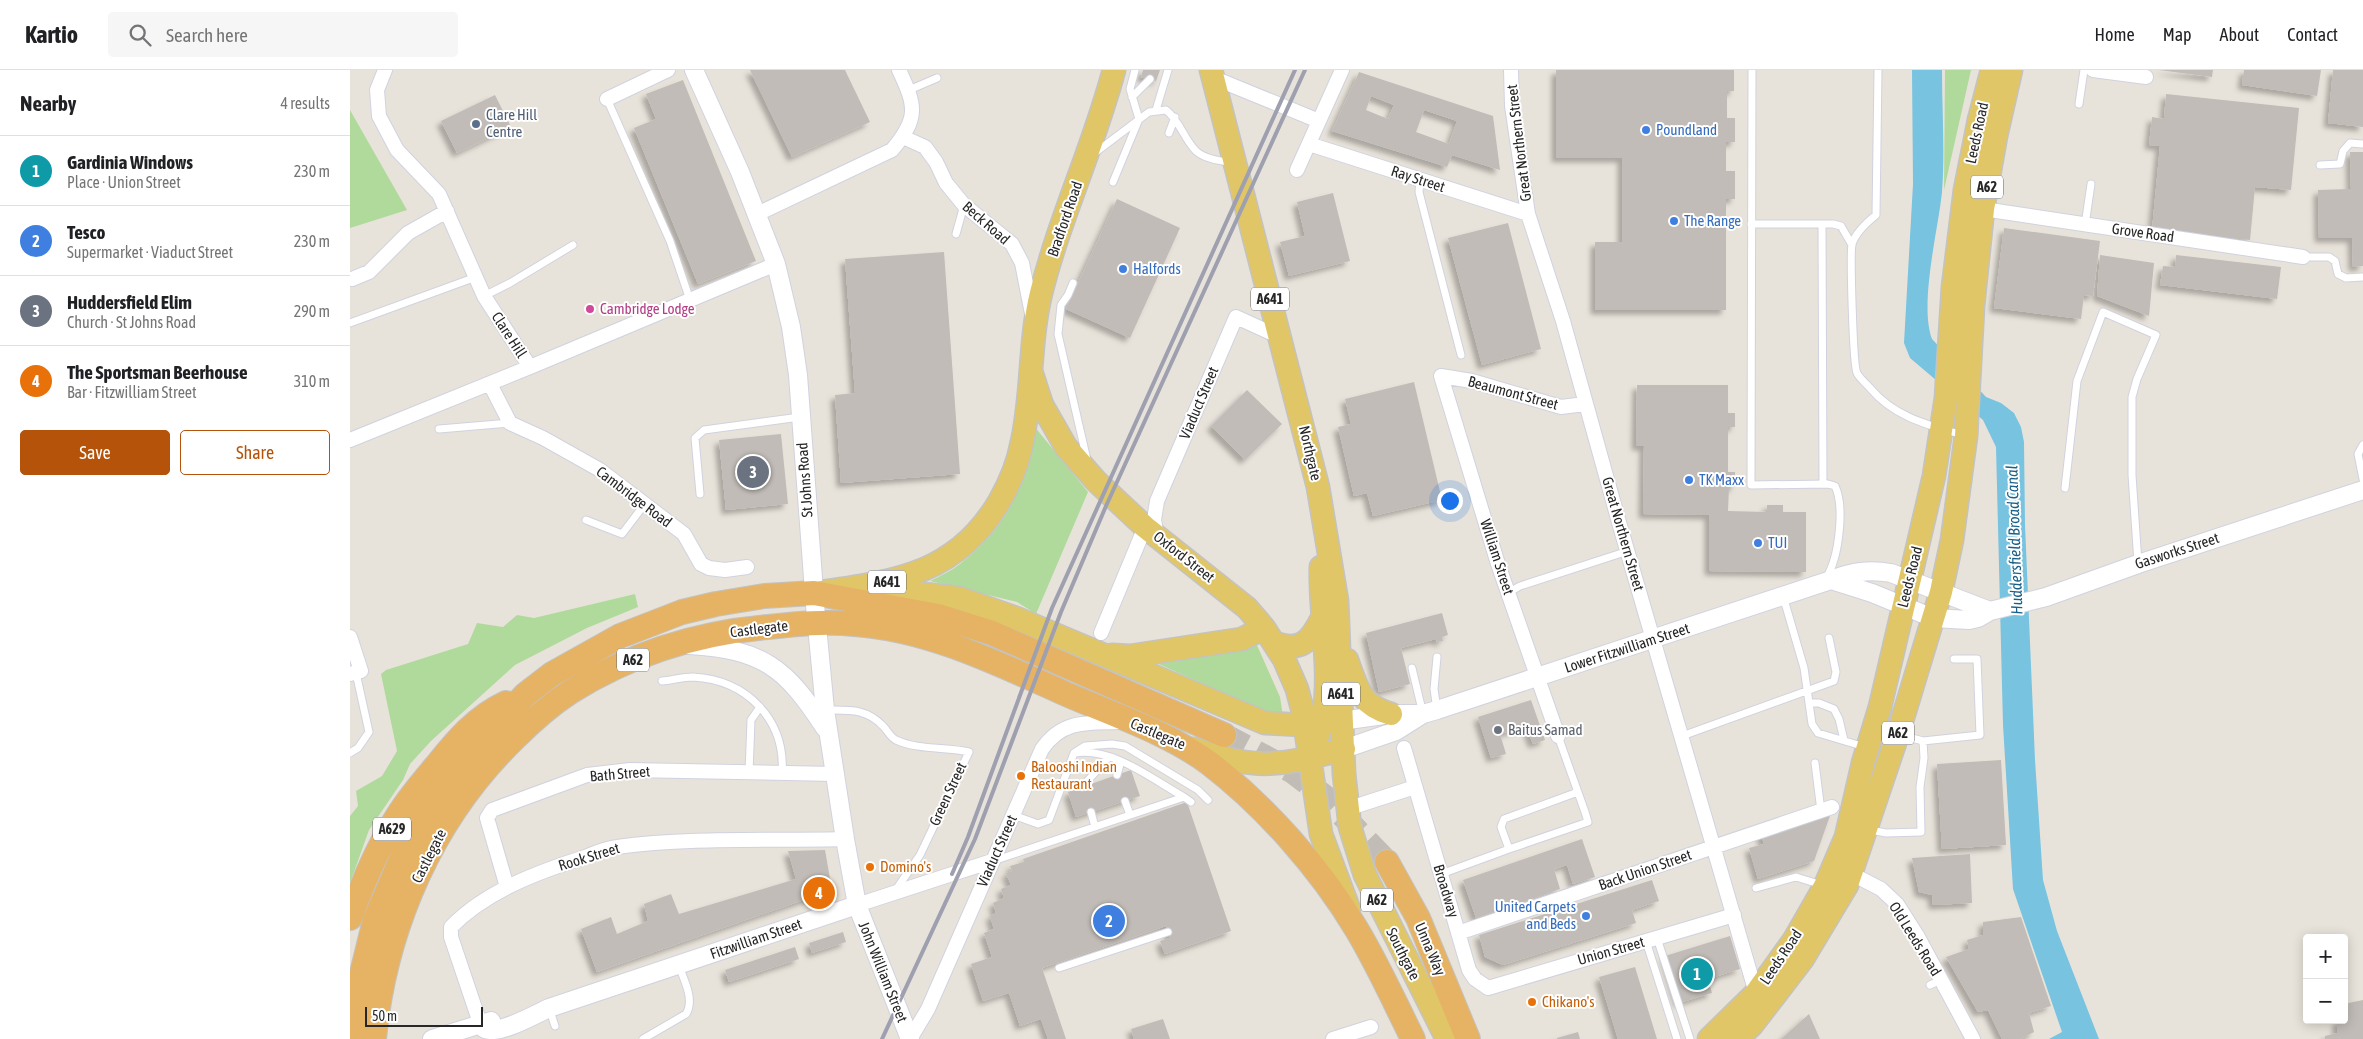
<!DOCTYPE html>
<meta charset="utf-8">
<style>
body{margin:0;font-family:"Asap Condensed",sans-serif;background:#f6f6f6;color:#202124}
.controls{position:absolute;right:15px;bottom:15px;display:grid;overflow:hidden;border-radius:5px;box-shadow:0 2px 12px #0003}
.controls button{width:45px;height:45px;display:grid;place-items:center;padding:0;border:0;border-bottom:1px solid #e0e0e0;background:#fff;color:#202124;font:25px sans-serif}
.scale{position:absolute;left:15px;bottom:12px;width:118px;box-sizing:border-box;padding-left:5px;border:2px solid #272727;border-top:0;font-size:14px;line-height:18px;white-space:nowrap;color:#272727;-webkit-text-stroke:4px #fff;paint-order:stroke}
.you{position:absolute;left:1099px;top:430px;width:18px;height:18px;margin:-12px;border:4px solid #fff;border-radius:50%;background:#1a73e8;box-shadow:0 0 0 8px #1a73e833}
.badge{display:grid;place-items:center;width:32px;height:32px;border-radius:50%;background:#b45309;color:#fff;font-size:16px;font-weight:700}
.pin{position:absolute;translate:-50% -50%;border:2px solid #fff;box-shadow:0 1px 5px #0006}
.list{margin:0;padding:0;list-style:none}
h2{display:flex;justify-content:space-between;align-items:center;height:65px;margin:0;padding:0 20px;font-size:21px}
h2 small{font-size:16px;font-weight:400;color:#757577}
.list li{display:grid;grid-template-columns:32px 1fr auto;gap:15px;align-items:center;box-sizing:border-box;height:70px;padding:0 20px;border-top:1px solid #e0e0e0}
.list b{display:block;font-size:19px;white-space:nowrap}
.list p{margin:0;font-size:16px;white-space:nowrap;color:#757577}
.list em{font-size:16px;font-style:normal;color:#757577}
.actions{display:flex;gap:10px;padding:15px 20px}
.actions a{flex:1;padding:11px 0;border:1px solid #b45309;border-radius:5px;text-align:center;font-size:18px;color:#b45309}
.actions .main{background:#b45309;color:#fff}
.icon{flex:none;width:28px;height:28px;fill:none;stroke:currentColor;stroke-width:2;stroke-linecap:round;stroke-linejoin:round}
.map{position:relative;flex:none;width:2013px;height:969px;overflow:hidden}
header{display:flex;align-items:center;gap:30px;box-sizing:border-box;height:70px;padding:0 25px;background:#fff;border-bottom:1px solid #e0e0e0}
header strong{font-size:24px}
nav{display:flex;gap:28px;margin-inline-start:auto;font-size:18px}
.search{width:350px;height:45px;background:#f6f6f6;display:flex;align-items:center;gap:12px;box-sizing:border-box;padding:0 18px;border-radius:5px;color:#757577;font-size:19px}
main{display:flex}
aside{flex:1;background:#fff}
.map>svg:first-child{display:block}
.green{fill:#b0da9c}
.water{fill:#77c3e0}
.building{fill:#c1bcb7;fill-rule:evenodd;filter:url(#shadow)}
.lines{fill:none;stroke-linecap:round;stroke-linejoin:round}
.trunk-tunnel{stroke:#c1bdb6;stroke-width:24;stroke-dasharray:24 12;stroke-linecap:butt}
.service-casing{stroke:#d0d2df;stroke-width:9}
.minor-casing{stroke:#d0d2df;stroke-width:16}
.tertiary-casing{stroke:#d0d2df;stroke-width:20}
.primary-casing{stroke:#c3c3c3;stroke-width:25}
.trunk-casing{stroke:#c3c3c3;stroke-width:26}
.service{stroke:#fff;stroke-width:7}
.minor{stroke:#fff;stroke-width:14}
.tertiary{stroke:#fff;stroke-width:18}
.primary{stroke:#e1c667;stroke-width:22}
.trunk{stroke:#e6b364;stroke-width:24}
.rail{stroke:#9ea0b0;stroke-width:4}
.service-dot{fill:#5c6f8a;stroke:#fff;stroke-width:2}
.shop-dot{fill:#3f7fe0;stroke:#fff;stroke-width:2}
.hotel-dot{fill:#d1479c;stroke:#fff;stroke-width:2}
.worship-dot{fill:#6b7280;stroke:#fff;stroke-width:2}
.food-dot{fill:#e8710a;stroke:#fff;stroke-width:2}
.labels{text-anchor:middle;stroke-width:4;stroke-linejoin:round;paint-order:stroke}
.shield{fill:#fff;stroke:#686868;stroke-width:1}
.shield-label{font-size:14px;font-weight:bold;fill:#272727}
.service-label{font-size:15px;fill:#4e5e75;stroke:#fff;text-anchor:start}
.shop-label{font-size:15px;fill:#366cbe;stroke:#fff;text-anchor:start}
.street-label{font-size:15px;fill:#272727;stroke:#fff}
.hotel-label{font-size:15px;fill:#b23c85;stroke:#fff;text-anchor:start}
.worship-label{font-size:15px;fill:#5b616d;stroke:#fff;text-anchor:start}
.food-label{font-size:15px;fill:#c56008;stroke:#fff;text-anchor:start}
.water-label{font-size:16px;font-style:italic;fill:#1b6088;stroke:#fff}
</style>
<header>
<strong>Kartio</strong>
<div class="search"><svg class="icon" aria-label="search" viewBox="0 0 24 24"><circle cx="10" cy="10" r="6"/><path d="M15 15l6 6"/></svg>Search here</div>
<nav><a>Home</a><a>Map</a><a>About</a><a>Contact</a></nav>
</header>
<main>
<aside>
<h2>Nearby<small>4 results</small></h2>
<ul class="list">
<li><span class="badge" style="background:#0f9aa8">1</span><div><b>Gardinia Windows</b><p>Place · Union Street</p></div><em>230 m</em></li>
<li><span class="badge" style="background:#3f7fe0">2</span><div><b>Tesco</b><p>Supermarket · Viaduct Street</p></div><em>230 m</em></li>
<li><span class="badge" style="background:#6b7280">3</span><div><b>Huddersfield Elim</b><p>Church · St Johns Road</p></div><em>290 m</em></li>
<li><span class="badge" style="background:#e8710a">4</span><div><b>The Sportsman Beerhouse</b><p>Bar · Fitzwilliam Street</p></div><em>310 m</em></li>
</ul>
<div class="actions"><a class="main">Save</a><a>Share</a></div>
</aside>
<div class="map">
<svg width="2013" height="969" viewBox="0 0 2013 969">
<defs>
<filter id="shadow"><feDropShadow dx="-4.5" dy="4.5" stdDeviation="2.5" flood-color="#0004"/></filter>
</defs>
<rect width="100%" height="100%" fill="#e8e3da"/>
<path class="green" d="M1595,0H1621L1594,120Z
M0,40L57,140L0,158Z
M684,356L738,422L686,544L667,532L580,511C590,506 601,501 610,494C657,457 678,414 684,356Z
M285,524L288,537L237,558L165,595L81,671L60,694L53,710L19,760L0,813V746L8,736L6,721L32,706L47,681L31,604L36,600L118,574L127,553L153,557L167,545L184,548Z
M906,573L930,627L933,646L914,641L802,591L897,580Z"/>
<path class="water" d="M1562,0H1592C1592,40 1595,82 1592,122C1588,161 1569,234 1582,269L1636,327L1651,333L1664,343L1671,357L1674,372L1675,455L1685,690L1693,810L1707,861L1749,969H1699L1712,962L1663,819L1653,655L1646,377L1633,350L1560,288L1554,273L1563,114Z"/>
<path class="building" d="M400,0H495L520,52L442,87Z
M793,0H810L806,11L791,7Z
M1206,0H1384V21H1377V48H1385V72H1376V101H1385V129H1376V240H1245V172H1272V88H1206Z
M1809,0H1863L1862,7Z
M1894,0H1971L1967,26L1892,15Z
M1983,0H2013V57L1978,53Z
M1009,2L1143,46L1150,100L1102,85L1097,97L982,61ZM1021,26L1044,35L1038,49L1016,40ZM1074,40L1107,51L1099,74L1066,62Z
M333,10L406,191L348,214L284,58L306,49L296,24Z
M1816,24L1949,38L1941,120L1905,117L1900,170L1802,160L1810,76L1799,75L1802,47L1814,49Z
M145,25L161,57L107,83L91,51Z
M2000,82H2013V196L2003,197L2002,168H1969L1968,120L2001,119Z
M983,123L1000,191L939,206L930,172L955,166L947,132Z
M767,129L830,158L780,268L716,239Z
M1158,153L1191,279L1132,295L1098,168Z
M1654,158L1750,171L1743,226L1734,225L1731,249L1644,238Z
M594,182L610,404L491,413L485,325L505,323L495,189Z
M1750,185L1804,193L1799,246L1747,226Z
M1826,185L1931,197L1927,229L1810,215L1813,196L1825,197Z
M1064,312L1092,430L1023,446L1017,423L1004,426L988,357L1001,354L995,329Z
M1287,315H1378V343H1385V357H1378V402H1385V417H1379L1378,441L1417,442V435H1433V442H1456V502L1359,501V445L1293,444L1294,376H1286Z
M897,320L932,354L895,390L861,356Z
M431,364L438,434L376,440L369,370Z
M1092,543L1098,565L1092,567L1093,571L1087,572L1086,569L1051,578L1060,614L1029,622L1016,563Z
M1181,630L1195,670L1183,674L1176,656L1150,664L1156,684L1141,688L1128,647Z
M1651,690L1656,775L1592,779L1587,694Z
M781,700L790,726L726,747L718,722Z
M837,732L881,861L815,884L810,871L820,868L816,856L692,898L716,969H698L691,949L670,956L659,923L633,931L621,894L642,887L634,863L644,859L640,846L646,843L643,833L654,828L651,819L661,815L656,803L662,801L660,796L674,792L673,789Z
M1482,740L1464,791L1408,809L1399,778L1414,774L1410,762Z
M1232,769L1245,807L1223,814L1217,795L1204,799L1210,819L1126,848L1113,810Z
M475,780L482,820L247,902L231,859L261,847L267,864L298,851L294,834L321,824L329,844L446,809L438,781Z
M1620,784L1622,833L1583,835L1582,825L1569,822L1562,788Z
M1302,810L1309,831L1282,840L1286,853L1153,895L1135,887L1129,865Z
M1671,847L1701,936L1679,943L1684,962L1670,969H1652L1638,940L1628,942L1596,887L1619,879L1617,870L1633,865V852Z
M493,862L496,872L462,883L459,873Z
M1380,866L1390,899L1358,909L1362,923L1329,933L1315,886Z
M445,877L449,889L379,912L375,900Z
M1285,897L1307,969H1268L1249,907Z
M2013,930V969H1975V966L1987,963V950H1994V934Z
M1459,944L1470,969H1431Z
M813,949L820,969H784L781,959Z
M1228,962L1230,969H1207V968Z"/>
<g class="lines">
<path class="trunk-tunnel" d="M874,665L943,702L974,726L1037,792"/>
<defs>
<path id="service" d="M1402,0L1401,415L1478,414L1485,416C1495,437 1489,488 1476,508
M1528,0L1526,145C1516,153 1506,162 1502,174C1500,184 1503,296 1507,303C1510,309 1516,313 1520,318C1544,347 1578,355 1613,365
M559,20L587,8
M782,27L800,9
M257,29L320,171L340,230
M1729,34L1734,0
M806,40L818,0
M819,63L825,47
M746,82L799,42L816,40C830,51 834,69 846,81C855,89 869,91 880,92
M1970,95L1990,94L1993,81L2000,73L2013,74
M1070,110L1069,122L1111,285
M763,112L789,49L780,19L785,0
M1401,154H1483L1491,156L1502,175
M1472,154L1473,414
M1735,155L1741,114
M606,164L614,135
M1953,187H1979L1985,191L1988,204L1996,208L2013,207
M723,213L718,225L711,235L708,264L737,390
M134,226L160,213L223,175
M0,253L126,207
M89,359L160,353
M2013,375L2008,384L2013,409
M1715,418L1727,311L1753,242L1806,265L1787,309L1782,327V405L1788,493
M350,424L345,368L354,360L450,347
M236,450L272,464L294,435
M1158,523L1170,516L1278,481
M1433,526L1454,598L1462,654L1468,663L1515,677
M1062,598L1073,644
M312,611C322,610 333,607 343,607C397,610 436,650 432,704
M1459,633H1469L1484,639L1489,649L1494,670
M475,640C499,640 516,638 533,656C537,660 541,668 546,670C567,680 596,677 619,682L570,785L545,821
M1087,640L1084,619L1087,587
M1551,665L1573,671L1630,665L1627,589H1604
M1208,666L1235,742L1238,752L1159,779L1151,757L1154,749L1228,722
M1332,666L1484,611L1486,602L1479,568
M0,683L8,678L19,662L6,603
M725,683C763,677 803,710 834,727
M1465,693L1471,741
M399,703L401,650L410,637
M767,705L771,691
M732,717L759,687
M775,731L780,745
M741,742L745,757
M663,745L688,754L699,750L724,683L735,676L762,674L775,676L848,720L858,730
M1520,760L1536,763L1571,762L1570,717L1574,688L1573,671
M643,791L834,727L841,732
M1091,804L1159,779
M1406,818L1446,807L1472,815
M1307,868L1340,969
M1296,871L1327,969
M709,898L818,862
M1580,915L1591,910
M199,938L205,956
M293,969L336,944C345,930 334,910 329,896"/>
<path id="minor" d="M35,0L27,20L29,46L47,80L89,124L134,226L180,297L426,194
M1161,0L1162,36L1178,144L1213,251L1270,456L1406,923
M1743,0L1796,7
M864,8L969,51
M257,29L318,0
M553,67L575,77L586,92L596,113L614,135L662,174L672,193L682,244
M959,74L1178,144
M947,100L992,0
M1633,139L1953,187
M407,144L542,80C569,48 566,36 549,0
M2,209L19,202L58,163L97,141
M140,314L160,353L193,368L250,400L334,464L351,494L359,498L375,500L397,497
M0,370L180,297
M807,466L804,450L807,431L886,247L930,267
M751,563L795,457
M0,567L11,601L0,604
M1208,666L1148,494L1091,306L1122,311L1211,337L1235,334
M1054,678L1119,900L1125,909L1138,918L1384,845
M997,739L1065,717
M1493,803L1502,804L1531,819L1547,834L1568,867L1623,969
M157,817L137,748L142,740L237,705L280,700L485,704
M507,835L642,791
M1108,863L1482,737
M130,953L101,867V857C136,821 188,802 235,787C245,783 256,778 267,777C340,767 421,771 495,769
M560,969L578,939L692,679C713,649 738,653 772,652
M983,969L1021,957"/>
<path id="tertiary" d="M344,0L390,102L426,194L441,257L448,305L465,535L475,640L495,769L507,835L560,969
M1481,510L1522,523L1583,548L1619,550L1628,548L1640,541L1696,527L1788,494L2013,420
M339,575C413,579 436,598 475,658
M991,651L1041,644H1073L1087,640L1481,510C1502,502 1518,499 1541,503L1640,541
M994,679L1046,661L1073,644
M130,953C132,957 134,960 139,960C154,962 184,945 199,938L507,835
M82,969L141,951"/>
<path id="primary" d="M861,0L968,417L987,531L994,704L1000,757L1015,805L1097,969
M681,301L692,335L716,377L746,411L795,457L897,538L914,558L934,589L947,619L953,642L971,764L999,839
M472,522C548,511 607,503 649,432C660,413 668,394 672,372C683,323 679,272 691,223C710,147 744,76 764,0
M525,523H565L609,528L666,548L915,653L955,655L991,651
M923,572C950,583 960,572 972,548
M762,585L780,586L892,569L914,558
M997,590C1007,618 1010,635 1041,644
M968,666C986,617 969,549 971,497
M844,679C907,701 930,696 994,679
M1359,969L1406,923L1444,870L1475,816L1496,767L1513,693L1530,637L1584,406L1596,328L1603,217L1615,120L1629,50L1642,0
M1387,969L1402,955L1452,890L1497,815L1548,664L1591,522L1602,470L1616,366L1623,236L1633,139L1646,66L1661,0"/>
<path id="trunk" d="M1037,792L1068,848L1118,969
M0,848C14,809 31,769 55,735C64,722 75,709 86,696C106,671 126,647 156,633
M3,969L8,919L25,850L62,764L92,718L139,663L176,624L202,604L270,566L332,542L366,534L414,526L464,523L588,546L642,563L874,665
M24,969C35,856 83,747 165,668C182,651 200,635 220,622C280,584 348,563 418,557C446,554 476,551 504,554C579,559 649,594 716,624C764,645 817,662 859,693C915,736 971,799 1007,860C1028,895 1045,933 1063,969"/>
</defs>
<use href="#service" class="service-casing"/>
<use href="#minor" class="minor-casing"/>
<use href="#tertiary" class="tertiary-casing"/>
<use href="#primary" class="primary-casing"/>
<use href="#trunk" class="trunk-casing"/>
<use href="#service" class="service"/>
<use href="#minor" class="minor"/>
<use href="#tertiary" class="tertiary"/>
<use href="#primary" class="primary"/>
<use href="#trunk" class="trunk"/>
<path class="rail" d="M602,804L618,767L702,538L945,0
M532,969L625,769L711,542L756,436L955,0"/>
</g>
<circle class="service-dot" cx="126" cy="54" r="5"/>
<g class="shop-dot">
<circle cx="1296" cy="60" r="5"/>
<circle cx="1324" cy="151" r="5"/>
<circle cx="773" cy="199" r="5"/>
<circle cx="1339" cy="410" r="5"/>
<circle cx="1408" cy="473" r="5"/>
<circle cx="1236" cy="846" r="5"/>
</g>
<circle class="hotel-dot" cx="240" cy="239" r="5"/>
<circle class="worship-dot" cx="1148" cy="660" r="5"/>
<g class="food-dot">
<circle cx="671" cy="706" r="5"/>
<circle cx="520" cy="797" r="5"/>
<circle cx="1182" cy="932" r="5"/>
</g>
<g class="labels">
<g class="shield">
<rect x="1621" y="105.5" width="32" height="23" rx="4"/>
<rect x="901" y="217.5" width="38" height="23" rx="4"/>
<rect x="518" y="500.5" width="38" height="23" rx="4"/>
<rect x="267" y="578.5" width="32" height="23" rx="4"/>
<rect x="972" y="612.5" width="38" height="23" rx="4"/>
<rect x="1532" y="651.5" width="32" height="23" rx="4"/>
<rect x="23" y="747.5" width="38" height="23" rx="4"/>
<rect x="1011" y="818.5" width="32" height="23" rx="4"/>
</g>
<g class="shield-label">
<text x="1637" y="122">A62</text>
<text x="920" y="234">A641</text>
<text x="537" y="517">A641</text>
<text x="283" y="595">A62</text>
<text x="991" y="629">A641</text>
<text x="1548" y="668">A62</text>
<text x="42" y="764">A629</text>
<text x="1027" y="835">A62</text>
</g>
<g class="service-label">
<text x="136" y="50">Clare Hill<tspan x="136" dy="17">Centre</tspan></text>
</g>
<g class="shop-label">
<text x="1306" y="65">Poundland</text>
<text x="1334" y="156">The Range</text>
<text x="783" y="204">Halfords</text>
<text x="1349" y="415">TK Maxx</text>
<text x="1418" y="478">TUI</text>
<text x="1226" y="842" text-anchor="end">United Carpets<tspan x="1226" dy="17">and Beds</tspan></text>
</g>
<g class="street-label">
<text transform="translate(1627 63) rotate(-78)" y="5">Leeds Road</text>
<text transform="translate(1169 73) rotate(-97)" y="5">Great Northern Street</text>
<text transform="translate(1068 109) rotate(18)" y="5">Ray Street</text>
<text transform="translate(715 149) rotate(-71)" y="5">Bradford Road</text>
<text transform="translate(636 153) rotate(41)" y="5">Beck Road</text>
<text transform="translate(1793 163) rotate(8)" y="5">Grove Road</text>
<text transform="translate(159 265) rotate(57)" y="5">Clare Hill</text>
<text transform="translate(1163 323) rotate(15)" y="5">Beaumont Street</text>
<text transform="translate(849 333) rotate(-67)" y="5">Viaduct Street</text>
<text transform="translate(960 383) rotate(77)" y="5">Northgate</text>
<text transform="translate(455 410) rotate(-94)" y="5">St Johns Road</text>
<text transform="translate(284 427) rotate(37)" y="5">Cambridge Road</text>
<text transform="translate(1273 464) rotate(74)" y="5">Great Northern Street</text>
<text transform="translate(1827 481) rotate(-18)" y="5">Gasworks Street</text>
<text transform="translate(834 487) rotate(38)" y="5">Oxford Street</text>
<text transform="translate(1147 487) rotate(72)" y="5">William Street</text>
<text transform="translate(1560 507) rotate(-76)" y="5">Leeds Road</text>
<text transform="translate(409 559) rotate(-7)" y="5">Castlegate</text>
<text transform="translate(1277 578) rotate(-18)" y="5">Lower Fitzwilliam Street</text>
<text transform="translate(808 664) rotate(23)" y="5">Castlegate</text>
<text transform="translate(270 704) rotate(-5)" y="5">Bath Street</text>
<text transform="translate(598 724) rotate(-65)" y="5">Green Street</text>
<text transform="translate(647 781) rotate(-66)" y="5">Viaduct Street</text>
<text transform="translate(79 786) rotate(-63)" y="5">Castlegate</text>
<text transform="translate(239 787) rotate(-17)" y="5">Rook Street</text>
<text transform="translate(1295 800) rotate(-19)" y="5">Back Union Street</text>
<text transform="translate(1096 821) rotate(73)" y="5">Broadway</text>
<text transform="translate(406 869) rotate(-19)" y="5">Fitzwilliam Street</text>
<text transform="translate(1565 869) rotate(58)" y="5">Old Leeds Road</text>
<text transform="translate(1080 879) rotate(67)" y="5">Unna Way</text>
<text transform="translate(1261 881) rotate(-16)" y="5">Union Street</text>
<text transform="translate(1053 884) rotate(63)" y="5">Southgate</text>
<text transform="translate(1431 887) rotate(-56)" y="5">Leeds Road</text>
<text transform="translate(533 902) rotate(68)" y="5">John William Street</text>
</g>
<g class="hotel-label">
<text x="250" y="244">Cambridge Lodge</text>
</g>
<g class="worship-label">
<text x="1158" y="665">Baitus Samad</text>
</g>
<g class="food-label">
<text x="681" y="702">Balooshi Indian<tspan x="681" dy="17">Restaurant</tspan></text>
<text x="530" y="802">Domino's</text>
<text x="1192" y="937">Chikano's</text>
</g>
<g class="water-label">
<text transform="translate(1664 470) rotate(-92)" y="6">Huddersfield Broad Canal</text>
</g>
</g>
</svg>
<div class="controls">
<button>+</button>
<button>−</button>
</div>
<div class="scale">50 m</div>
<div class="you"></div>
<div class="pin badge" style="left:1347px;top:904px;background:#0f9aa8">1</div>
<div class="pin badge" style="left:759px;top:851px;background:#3f7fe0">2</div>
<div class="pin badge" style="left:403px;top:402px;background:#6b7280">3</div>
<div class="pin badge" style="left:469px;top:823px;background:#e8710a">4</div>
</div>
</main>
